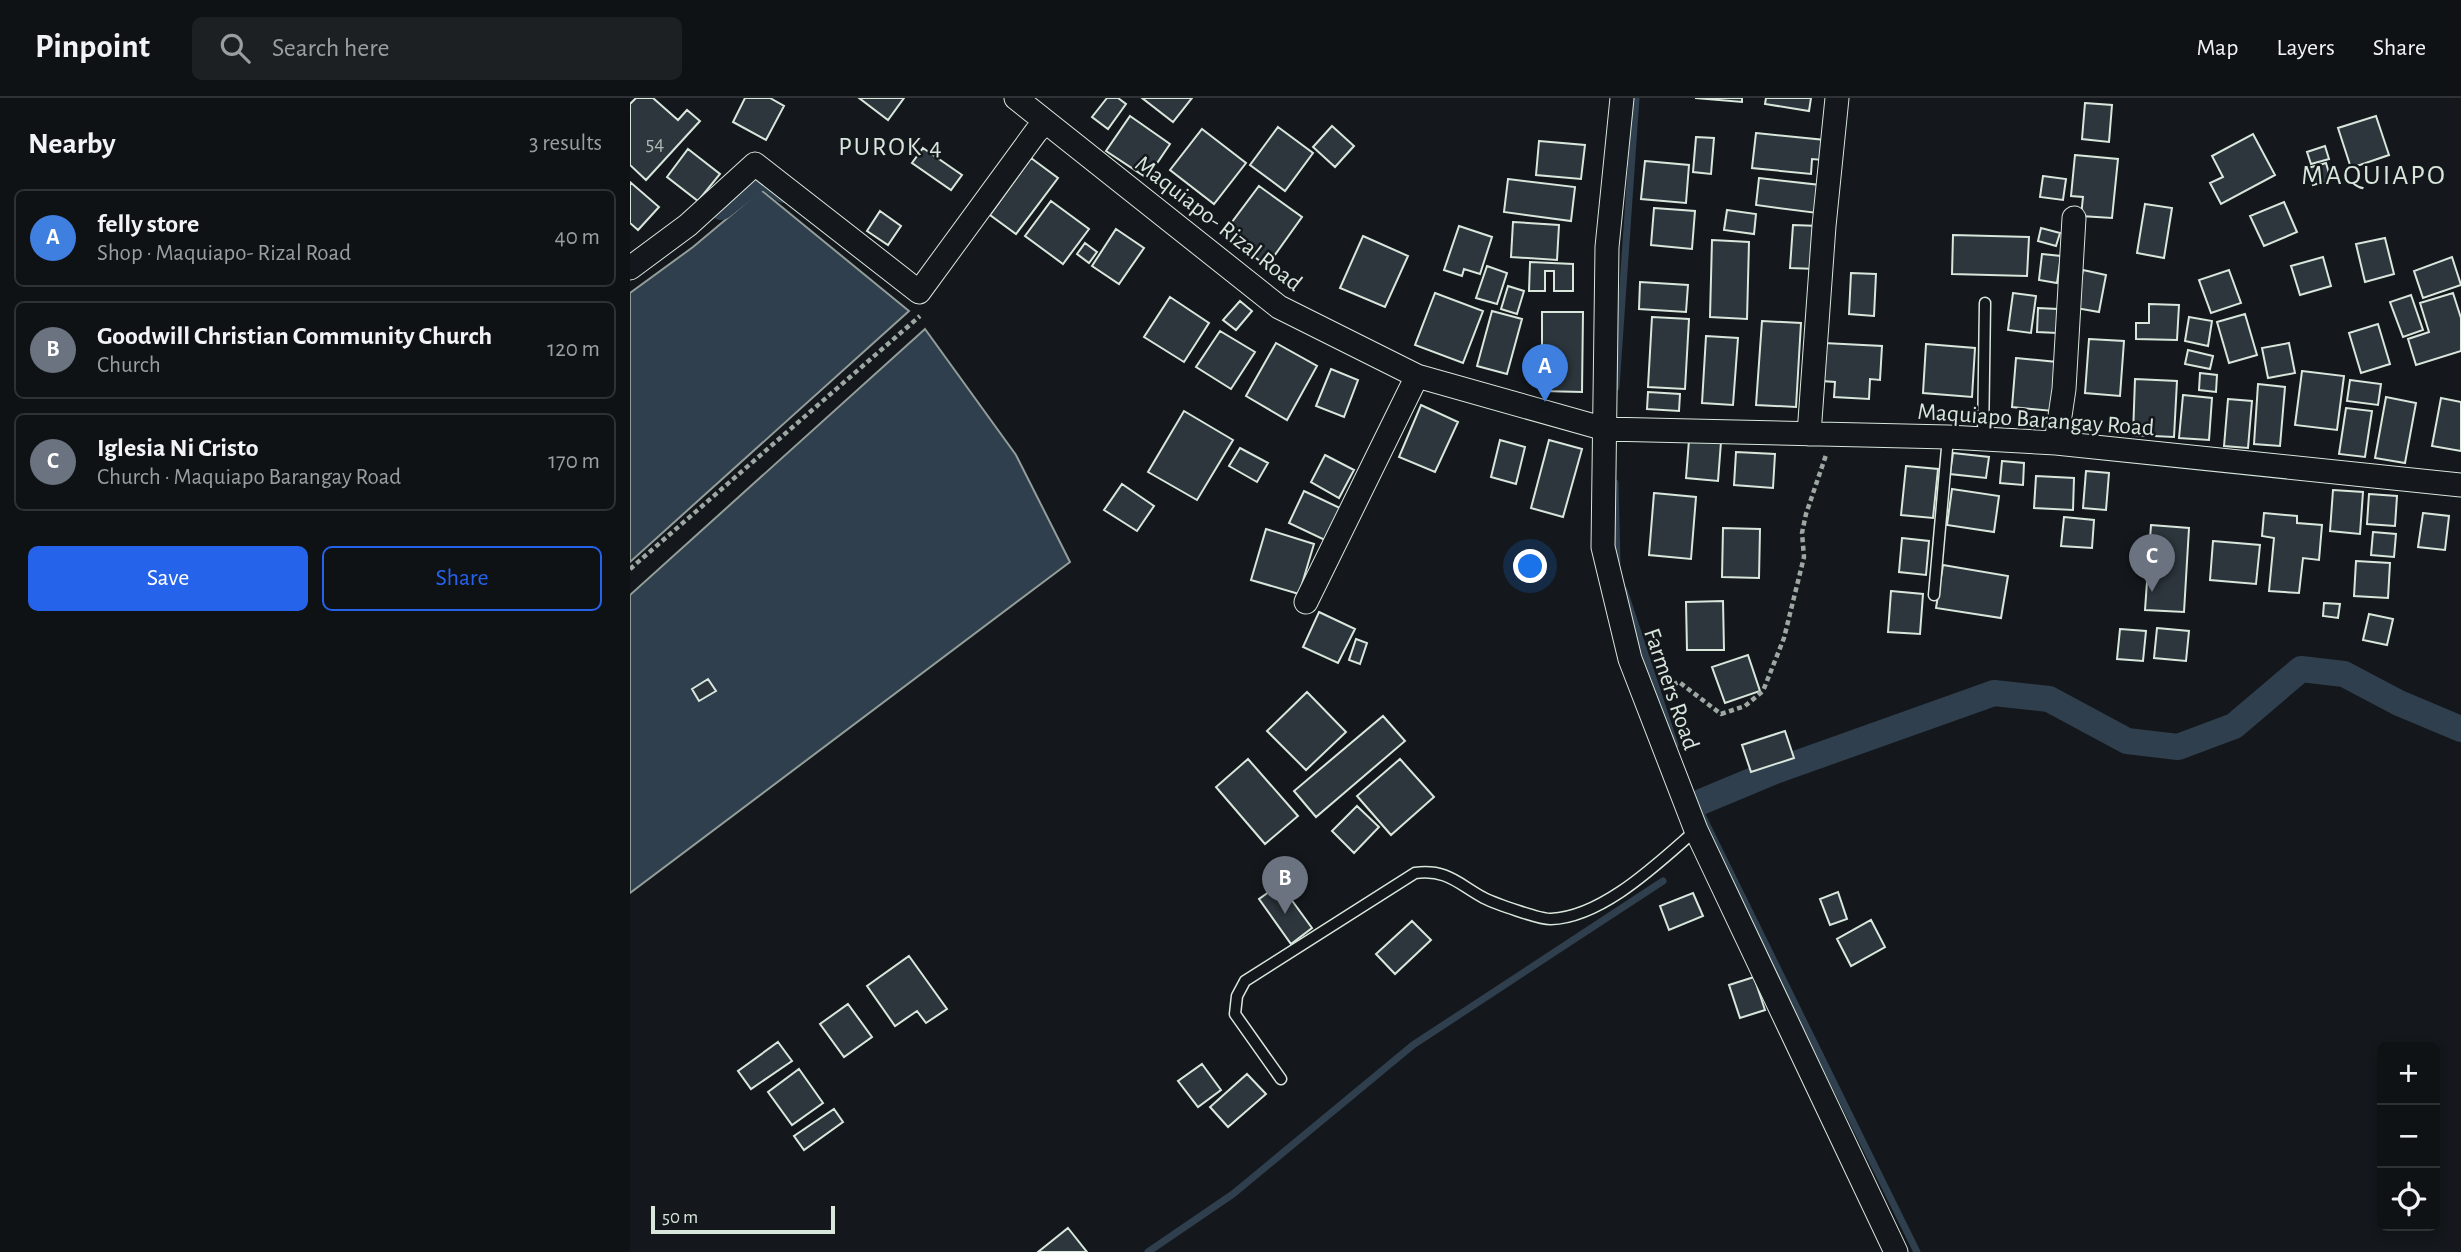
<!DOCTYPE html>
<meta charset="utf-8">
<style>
body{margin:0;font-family:"Alegreya Sans",sans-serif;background:#1d2022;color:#f1f3f6}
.controls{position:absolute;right:21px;bottom:21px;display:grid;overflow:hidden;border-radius:10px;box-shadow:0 4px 10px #0003}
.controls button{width:63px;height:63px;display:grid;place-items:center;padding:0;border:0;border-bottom:2px solid #2f3234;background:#0f1215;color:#f1f3f6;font:35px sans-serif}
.scale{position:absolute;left:21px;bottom:18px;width:184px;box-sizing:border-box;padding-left:7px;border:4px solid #d8e6dc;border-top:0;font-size:19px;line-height:24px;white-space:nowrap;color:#d8e6dc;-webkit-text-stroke:5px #14181c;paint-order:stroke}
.you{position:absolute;left:901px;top:469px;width:24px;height:24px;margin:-18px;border:5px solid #fff;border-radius:50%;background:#1a73e8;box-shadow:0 0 0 10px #1a73e833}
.badge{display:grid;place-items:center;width:46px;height:46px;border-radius:50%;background:#2563eb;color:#fff;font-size:23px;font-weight:700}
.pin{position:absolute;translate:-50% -58px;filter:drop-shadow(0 2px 4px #0008)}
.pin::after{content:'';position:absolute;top:37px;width:24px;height:21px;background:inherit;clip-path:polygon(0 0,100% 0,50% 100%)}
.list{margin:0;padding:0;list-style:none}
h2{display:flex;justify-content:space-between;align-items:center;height:91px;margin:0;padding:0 28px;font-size:30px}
h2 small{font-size:23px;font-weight:400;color:#9b9ea0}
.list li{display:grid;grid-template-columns:46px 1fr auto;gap:21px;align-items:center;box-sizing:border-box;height:98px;margin:0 14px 14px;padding:0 14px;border:2px solid #2f3234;border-radius:10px}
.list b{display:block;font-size:26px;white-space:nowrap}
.list p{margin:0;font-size:23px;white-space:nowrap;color:#9b9ea0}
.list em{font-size:23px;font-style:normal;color:#9b9ea0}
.actions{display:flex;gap:14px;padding:21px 28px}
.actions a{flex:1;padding:16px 0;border:2px solid #2563eb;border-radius:10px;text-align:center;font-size:24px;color:#2563eb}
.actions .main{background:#2563eb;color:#fff}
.icon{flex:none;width:38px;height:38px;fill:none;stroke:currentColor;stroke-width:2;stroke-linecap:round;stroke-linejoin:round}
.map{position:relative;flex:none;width:1831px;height:1154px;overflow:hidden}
header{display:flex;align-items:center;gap:42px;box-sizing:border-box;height:98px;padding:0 35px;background:#0f1215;border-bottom:2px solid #2f3234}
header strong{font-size:33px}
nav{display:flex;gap:38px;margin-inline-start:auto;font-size:24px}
.search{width:490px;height:63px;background:#1d2022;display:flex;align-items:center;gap:18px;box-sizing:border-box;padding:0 24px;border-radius:10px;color:#9b9ea0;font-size:26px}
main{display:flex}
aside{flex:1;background:#0f1215}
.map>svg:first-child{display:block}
.water{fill:#2f3f4d;stroke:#939e99;stroke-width:2}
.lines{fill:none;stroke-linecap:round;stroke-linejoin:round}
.stream{stroke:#2f3f4d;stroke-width:7}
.canal{stroke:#2f3f4d;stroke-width:26}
.building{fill:#2c363c;stroke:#d8e6dc;stroke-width:2}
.service-casing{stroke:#d8e6dc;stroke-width:13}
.minor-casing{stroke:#d8e6dc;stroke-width:25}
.path{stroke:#9da8a2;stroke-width:4.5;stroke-dasharray:5 3.5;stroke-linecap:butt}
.service{stroke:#14181c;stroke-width:10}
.minor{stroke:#14181c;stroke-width:23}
.labels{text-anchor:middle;stroke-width:5;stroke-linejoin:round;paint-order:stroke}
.number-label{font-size:21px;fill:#adbab4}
.street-label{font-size:24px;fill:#d8e6dc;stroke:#14181c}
.neighbourhood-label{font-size:26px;letter-spacing:2px;fill:#d8e6dc;stroke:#14181c}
.quarter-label{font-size:28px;letter-spacing:2px;fill:#d8e6dc;stroke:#14181c}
</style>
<header>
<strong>Pinpoint</strong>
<div class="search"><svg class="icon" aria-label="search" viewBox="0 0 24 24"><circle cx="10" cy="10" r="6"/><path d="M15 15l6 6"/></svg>Search here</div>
<nav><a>Map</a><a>Layers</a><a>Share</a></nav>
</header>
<main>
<aside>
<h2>Nearby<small>3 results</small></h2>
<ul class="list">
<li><span class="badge" style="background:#3f7fe0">A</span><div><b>felly store</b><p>Shop · Maquiapo- Rizal Road</p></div><em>40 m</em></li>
<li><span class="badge" style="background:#6b7280">B</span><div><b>Goodwill Christian Community Church</b><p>Church</p></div><em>120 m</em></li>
<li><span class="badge" style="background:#6b7280">C</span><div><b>Iglesia Ni Cristo</b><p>Church · Maquiapo Barangay Road</p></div><em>170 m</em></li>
</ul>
<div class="actions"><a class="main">Save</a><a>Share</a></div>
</aside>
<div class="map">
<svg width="1831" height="1154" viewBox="0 0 1831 1154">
<rect width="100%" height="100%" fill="#14181c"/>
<path class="water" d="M131,92L279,213L0,464V195L63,149Z
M295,231L386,357L440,464L0,795V497Z"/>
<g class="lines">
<path class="stream" d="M986,289L1006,0
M985,385L987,464
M994,492L1045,647
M1072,717L1287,1154
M518,1154L603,1096L783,947L1033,783"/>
<path class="canal" d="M91,109L133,76L154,92
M1066,706L1145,673L1364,595L1419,601L1497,643L1548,649L1604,628L1671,571L1714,576L1769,605L1831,631"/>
</g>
<path class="building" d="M6,0H23L48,22L57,12L70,23L16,82L0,67V6Z
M115,0H140L154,8L136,42L103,24Z
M229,0H274L258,22Z
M477,0H488L496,6L478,31L462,19Z
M512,0H562L543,24Z
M1065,0H1112V4Z
M1136,0H1181L1179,13L1135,6Z
M1455,5L1482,7L1479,44L1452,41Z
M500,18L540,46L517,80L476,53Z
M1746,18L1759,57L1721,70L1708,30Z
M702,28L724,48L705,69L683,49Z
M648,29L683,55L655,93L620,67Z
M572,31L616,65L584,106L540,72Z
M1126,35L1195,42L1193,62L1182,61L1181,76L1122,70Z
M1623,36L1645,77L1591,106L1580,85L1593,79L1582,58Z
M1066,39L1084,40L1081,76L1063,74Z
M909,43L955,47L951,81L906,77Z
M1695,48L1699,61L1681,66L1677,54Z
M293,50L332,77L321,92L282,65Z
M58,51L90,76L68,103L37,79Z
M1445,57L1488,61L1482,120L1451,118L1453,99L1441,98Z
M401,60L428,80L386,136L360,117Z
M1015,63L1059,67L1056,105L1011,101Z
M1696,65L1701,82L1683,87L1678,70Z
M1413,78L1436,81L1433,102L1410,99Z
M1129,80L1190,87L1187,115L1126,107Z
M878,81L945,89L941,123L874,114Z
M0,84L29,109L8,132L0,125Z
M629,88L672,119L637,168L593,136Z
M421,103L459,131L433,166L395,138Z
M1654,104L1667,134L1634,148L1620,118Z
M1515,106L1542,110L1534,160L1507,155Z
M1024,110L1065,113L1062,151L1021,147Z
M1097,112L1126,116L1124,136L1094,132Z
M250,113L271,128L258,147L237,133Z
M883,124L929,127L927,162L881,159Z
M1163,127L1189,128L1187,171L1160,170Z
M829,128L862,139L850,176L834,171L832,178L814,172Z
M1411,130L1430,135L1426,148L1408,143Z
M486,131L514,150L489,186L462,168Z
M1323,137L1399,139L1397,178L1322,176Z
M733,138L778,158L755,209L710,190Z
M1755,140L1764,176L1735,184L1726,146Z
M1082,142L1119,144L1117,221L1080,219Z
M455,145L467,154L459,165L447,156Z
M1412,156L1431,158L1427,185L1409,182Z
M1693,159L1701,188L1670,197L1661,168Z
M1822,159L1831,187L1793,200L1784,173Z
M900,164L943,166V193H924V173H915V193H899Z
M857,168L877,175L867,206L846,200Z
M1453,172L1476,177L1469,214L1446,210Z
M1599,172L1611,205L1581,215L1569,182Z
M1221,175L1246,176L1244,218L1219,216Z
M1010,184L1058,187L1056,214L1009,211Z
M878,188L894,193L887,216L871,211Z
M805,195L853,213L833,265L785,247Z
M1383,195L1406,198L1401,235L1378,232Z
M1823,195L1831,220V253L1786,267L1778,241L1799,234L1790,205Z
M1781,197L1793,232L1773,239L1760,204Z
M540,199L579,225L554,264L514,239Z
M610,203L622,213L606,232L593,222Z
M1519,206L1549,207L1547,242L1506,241V225H1519Z
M1408,210L1428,211L1427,235L1407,234Z
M862,213L892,221L877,276L847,268Z
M912,214H953L952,294L912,293Z
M1615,216L1627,257L1599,265L1587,224Z
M1022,219L1059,221L1055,291L1018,289Z
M1559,219L1582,223L1578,248L1555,243Z
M1132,223L1171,225L1166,309L1126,307Z
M1748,226L1760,266L1731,275L1719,235Z
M590,233L625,254L601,291L566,269Z
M1076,238L1108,240L1103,307L1072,305Z
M1459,241L1494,243L1490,298L1455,295Z
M646,245L687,268L657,322L616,298Z
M1194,245L1252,248L1250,282L1240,281L1239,301L1204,299L1205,284L1192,283Z
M1659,245L1665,275L1638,280L1632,250Z
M1296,246L1345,250L1342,299L1293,295Z
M1558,252L1583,258L1580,271L1555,266Z
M1386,260L1427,264L1423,313L1382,309Z
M701,271L728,282L714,319L686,308Z
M1672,273L1714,278L1707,332L1665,327Z
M1570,275L1587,277L1586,294L1569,292Z
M1505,281L1547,283L1544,339L1503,337Z
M1720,282L1751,286L1748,307L1717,303Z
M1628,286L1655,289L1650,348L1624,346Z
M1018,294L1050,296L1049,313L1017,311Z
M1553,297L1582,300L1579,342L1549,340Z
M1756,299L1786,305L1775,365L1745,360Z
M1811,300L1831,304V353L1802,348Z
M1598,301L1622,303L1618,350L1594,348Z
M791,307L828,324L805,374L769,359Z
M1716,310L1742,313L1735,359L1709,356Z
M554,313L603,342L567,402L518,374Z
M870,342L895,349L886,386L861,379Z
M919,342L952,351L933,419L901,410Z
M1059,342L1091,344L1088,383L1056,380Z
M610,350L638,365L627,384L599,368Z
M1106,354L1145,356L1143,390L1104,387Z
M1323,355L1359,359L1356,380L1320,376Z
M695,357L724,372L709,400L681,384Z
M1372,363L1394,365L1393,387L1370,385Z
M1276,368L1308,371L1303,420L1271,417Z
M1456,373L1479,375L1476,412L1453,410Z
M1406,378L1444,380L1443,412L1404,410Z
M492,386L524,408L507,433L474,412Z
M1322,391L1369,398L1364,434L1317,427Z
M1703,392L1733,394L1730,436L1700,433Z
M674,393L714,412L699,444L659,425Z
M1024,395L1066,399L1061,461L1019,457Z
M1739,396L1767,398L1765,428L1737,426Z
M1634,415L1667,418V425L1692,427L1689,462L1673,460L1669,495L1639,493L1644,440L1632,438Z
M1793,415L1819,418L1815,452L1788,449Z
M1434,419L1464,422L1462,450L1431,448Z
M1521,427L1559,430L1554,514L1515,512Z
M1093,430L1130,431L1129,480L1092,479Z
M636,431L684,446L669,496L621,482Z
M1743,434L1766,436L1764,459L1741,457Z
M1272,440L1299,443L1296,477L1269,474Z
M1583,443L1630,447L1626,486L1580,482Z
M1726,463L1760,465L1758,500L1724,498Z
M1313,467L1378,478L1371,520L1306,510Z
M1261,493L1293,496L1290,536L1258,534Z
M1093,503L1094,552H1057L1056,504Z
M1694,505L1710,506L1708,520L1693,518Z
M689,514L725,531L708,565L673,549Z
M1739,516L1763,521L1757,547L1733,542Z
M1527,530L1559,533L1556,563L1524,560Z
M1490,531L1516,533L1513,563L1487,561Z
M726,541L737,545L730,566L719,562Z
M1118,557L1130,593L1095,605L1082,569Z
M78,581L86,593L69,603L62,591Z
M677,594L716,634L676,672L637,633Z
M753,618L775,643L686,719L664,693Z
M1155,633L1164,660L1121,674L1112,647Z
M618,661L668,718L635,746L586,689Z
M770,661L804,699L761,737L727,698Z
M727,708L749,729L724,755L702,733Z
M650,786L682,830L661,846L629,801Z
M1208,794L1217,821L1200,827L1190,801Z
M1063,795L1073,818L1039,832L1030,808Z
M1241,822L1255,849L1221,868L1207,841Z
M782,823L801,842L765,876L746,856Z
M279,858L317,911L296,925L287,913L265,928L237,888Z
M1124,879L1135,912L1110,920L1099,887Z
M218,906L242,939L214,959L190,926Z
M148,944L162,963L121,991L108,973Z
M572,966L591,992L568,1009L548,983Z
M169,971L193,1005L162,1027L138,994Z
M617,976L636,996L598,1029L580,1009Z
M204,1011L213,1024L174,1052L164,1038Z
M438,1130L457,1154H408Z"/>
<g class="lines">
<defs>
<path id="service" d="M1353,342L1355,205
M1304,497L1318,339
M651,981L605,916L607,898L615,883L785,775C818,771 828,786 854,800C864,805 911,822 921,821C973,819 1028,765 1066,732"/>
<path id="minor" d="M386,0L649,209L787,278L975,331L1318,339L1426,345L1831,387
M992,0L977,149L973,449L1000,561L1066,732L1266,1154
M0,170L58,127L125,66L289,194L406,34L416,24
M1179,336L1194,128L1207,0
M1426,345L1434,291L1444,120
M676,504L787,278"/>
</defs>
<use href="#service" class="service-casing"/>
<use href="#minor" class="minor-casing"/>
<path class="path" d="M0,471L290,218
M1035,590L1049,584L1091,616L1115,608L1133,593L1154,540L1174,459L1172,435L1176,416L1196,357"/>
<use href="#service" class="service"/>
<use href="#minor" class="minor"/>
</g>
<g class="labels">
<g class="number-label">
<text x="25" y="52">54</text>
</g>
<g class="street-label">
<text transform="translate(589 125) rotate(38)" y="8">Maquiapo- Rizal Road</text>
<text transform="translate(1406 321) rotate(4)" y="8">Maquiapo Barangay Road</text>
<text transform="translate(1042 591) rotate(71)" y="8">Farmers Road</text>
</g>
<g class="neighbourhood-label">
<text x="261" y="57">PUROK 4</text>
</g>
<g class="quarter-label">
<text x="1744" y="86">MAQUIAPO</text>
</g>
</g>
</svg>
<div class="controls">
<button>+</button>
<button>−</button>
<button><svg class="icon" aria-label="locate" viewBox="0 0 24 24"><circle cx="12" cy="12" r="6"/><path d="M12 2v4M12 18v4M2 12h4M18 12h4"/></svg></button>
</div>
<div class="scale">50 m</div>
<div class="you"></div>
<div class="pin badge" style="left:915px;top:304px;background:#3f7fe0">A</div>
<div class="pin badge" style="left:655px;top:816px;background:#6b7280">B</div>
<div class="pin badge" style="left:1522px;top:494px;background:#6b7280">C</div>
</div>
</main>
